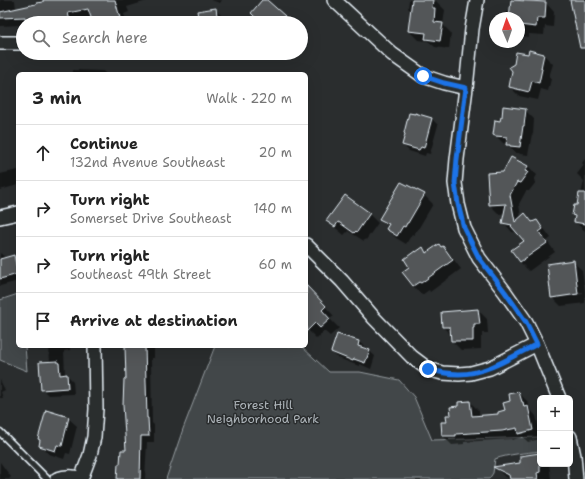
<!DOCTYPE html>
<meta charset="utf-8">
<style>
body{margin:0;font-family:"Shantell Sans",sans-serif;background:#f6f6f6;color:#222}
.controls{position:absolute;right:12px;bottom:12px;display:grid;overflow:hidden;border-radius:6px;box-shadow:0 4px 16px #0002}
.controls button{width:36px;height:36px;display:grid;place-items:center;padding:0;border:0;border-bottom:1px solid #e0e0e0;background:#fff;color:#222;font:20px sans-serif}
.compass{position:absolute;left:489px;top:12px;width:36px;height:36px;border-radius:50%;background:#fff;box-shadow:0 4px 16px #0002;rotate:358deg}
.stop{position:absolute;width:12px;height:12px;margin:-9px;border:3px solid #1a73e8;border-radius:50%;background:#fff}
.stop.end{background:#1a73e8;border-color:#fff;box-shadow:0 1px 4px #0008}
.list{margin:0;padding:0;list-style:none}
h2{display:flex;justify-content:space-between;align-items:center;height:52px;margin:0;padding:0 16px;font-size:17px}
h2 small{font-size:13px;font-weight:400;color:#767676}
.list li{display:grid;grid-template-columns:26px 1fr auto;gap:12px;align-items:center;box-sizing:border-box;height:56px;padding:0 16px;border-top:1px solid #e0e0e0}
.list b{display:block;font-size:15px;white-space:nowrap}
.list p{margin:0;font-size:13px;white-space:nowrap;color:#767676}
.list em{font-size:13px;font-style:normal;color:#767676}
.icon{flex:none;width:22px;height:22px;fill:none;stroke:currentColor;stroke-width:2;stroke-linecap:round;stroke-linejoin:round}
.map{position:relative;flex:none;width:585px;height:479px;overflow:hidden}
.search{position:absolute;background:#fff;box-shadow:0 4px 16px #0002;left:16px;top:16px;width:292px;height:44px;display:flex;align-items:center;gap:10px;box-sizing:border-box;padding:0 14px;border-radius:22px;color:#767676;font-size:15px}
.panel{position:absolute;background:#fff;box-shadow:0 4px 16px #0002;left:16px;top:72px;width:292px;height:276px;border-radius:6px}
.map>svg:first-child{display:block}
.green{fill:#424648;stroke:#959ca0}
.shadow{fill:#0007;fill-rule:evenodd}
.building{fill:#535759;stroke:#e8f1f8}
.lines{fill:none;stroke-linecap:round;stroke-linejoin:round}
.service-casing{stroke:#e8f1f8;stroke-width:9}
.minor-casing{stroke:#e8f1f8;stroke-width:16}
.service{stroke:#2a2d2e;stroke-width:6}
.minor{stroke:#2a2d2e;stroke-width:13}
.route{stroke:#1a73e8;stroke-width:5}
.labels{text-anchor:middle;stroke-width:3;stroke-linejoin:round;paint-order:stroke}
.park-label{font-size:12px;fill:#aeb5ba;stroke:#2a2d2e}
</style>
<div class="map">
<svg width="585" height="479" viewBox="0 0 585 479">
<rect width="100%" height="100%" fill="#2a2d2e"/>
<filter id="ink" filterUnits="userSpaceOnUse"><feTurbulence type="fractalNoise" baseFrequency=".025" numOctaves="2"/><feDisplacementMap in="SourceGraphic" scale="8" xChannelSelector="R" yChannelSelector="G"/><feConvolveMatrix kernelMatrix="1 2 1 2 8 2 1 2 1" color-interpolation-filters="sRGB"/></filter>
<g filter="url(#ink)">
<path class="green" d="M18,294V346H25L27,371L0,360V300Z
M215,346H301L329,372H360L399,380L414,397L432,440L540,437V451C525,453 509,454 495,459L493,473L489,479H166L183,429Z"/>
<path class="shadow" d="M0,0H15L16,10L45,3L44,0H150L127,7L129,12L124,14L127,23H94L92,18L76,22L77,23H23V25L0,26Z
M211,0H222L220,3Z
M263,0H266L290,22L253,23L257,18Z
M409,0H427L436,1L445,10L443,25L451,33L449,49L435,47L428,41L418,40L409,31L412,12L408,8Z
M512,0H535V2L546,3L554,12L553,27L545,26L544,35L529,34V37L520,36L519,18H506L507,11H511Z
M215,9L221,15L222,23H200Z
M544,55L553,64L549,77L551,79L548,91L541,89L538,100L519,96L510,87Z
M73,70L103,71L106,74H73Z
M525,110L534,119L533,135L532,134L528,155L520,154L519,153H516L508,145L503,143L494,134L501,122Z
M416,114L432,119L438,125L430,154L426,153L425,156L409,151L403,145Z
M512,158L528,166L537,175L534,180L536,182L529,191H526L519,204L521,218L525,214L533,223L537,221L545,230L551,238L547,241L555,252L529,271L520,262L525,241L519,233L512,232L504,223L506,213L499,214L490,205L504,173Z
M585,159V231L575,222L576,218L573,215L578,206L584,181L577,174L584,165L582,163Z
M18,170V185L0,190V174Z
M424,195L433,204L417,231H416L414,235L412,234L406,244L396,238L387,229L389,227L381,218Z
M345,197L369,214L378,223L366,240L365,239L364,241L348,231L344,235L337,229L328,221Z
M443,247L451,256L461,269L430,292L429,290L422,295L413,286L403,272L410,267L416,253L422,249L427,253Z
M0,253L6,258L18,255V281L0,286Z
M573,262L582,270L585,291V303L561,306L552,297ZM583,292V294L558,298V296Z
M306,296L319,300L334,316L330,319L339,328L330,336L324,331L317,339L306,328Z
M478,310L487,319L488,333H482V337H481V349L461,350L452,341L451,335L443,327Z
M359,342L375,356L371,369L360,364L359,366L338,358L332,352Z
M49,346H70V350L64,351L65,375H67L73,381L74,394L48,395L42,389L50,363Z
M126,346H154V358H151L152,423L154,425V442H147L145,479H117L121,465L127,451V380Z
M0,380L5,390L1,392L3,398H0Z
M519,393L528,402L530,409L536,416L540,433V439L528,442L523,437L512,440L511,439L464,442V444L452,445L443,436L448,423L452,416L459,407L470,402L479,411V416L499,415L506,411ZM522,401L524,404L526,412H524Z
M68,418L77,426L70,454L66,453L64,459L49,454L40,445Z
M540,454V464H549L551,479H510L504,476L496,468L522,464Z
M0,462L11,477L9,479H0Z"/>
<path class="building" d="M43,0H115L120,18L102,23H93L88,9L68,13L70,21L67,22L68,23H39L38,21L26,23L25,17L0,18V12L36,4V3L43,2Z
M262,0H267L285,16L278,23H251L256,18L251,13Z
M412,0H433L432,8H435L434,22L443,23L440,41L425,39L426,33L408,31Z
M511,0L546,2L545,18H537L536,27L519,25V18H509Z
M570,0H585V48H580Z
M216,8L218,23H199L197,11Z
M529,50L544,54L541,68L542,69L539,83L532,81L529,92L509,87L512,71L509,67L514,64L516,52L528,54Z
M503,106L526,109L524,126H523L520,147L510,146V145H506L507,137L495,136L493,135L495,120L500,121L501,117H502Z
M409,113L415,114V113L432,118L424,148L421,147L419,150L402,145L405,134L404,133Z
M511,157L528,166L525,171L528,172L520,183L517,182L510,195L515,222L525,213L532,222L537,220L543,229L539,232L547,243L520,262L511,250L524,241L511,226L512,225L502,223L506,204L489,205L487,173L503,172Z
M401,182L425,194L408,223H407L405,227L403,226L397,236L386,229L389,224L379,219Z
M579,193H585V224L574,222L575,216L572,215L574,205H577Z
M345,195L370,213L357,232L356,231L354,233L340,223L338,222L335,227L326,221Z
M439,244L441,247L443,246L453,260L421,283L419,282L413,286L402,272L409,267L404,259L415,251L416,252L423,247L426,253Z
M14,255L18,274L0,279V259Z
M574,260L578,294L551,298L547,264Z
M306,285L326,306L322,310L330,319L320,328L315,323L306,332Z
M478,309L480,324H474V328H473V341H451L450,327H442L441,312Z
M337,334L359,341L358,346L370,350L365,363L354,359L353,361L331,352Z
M125,346H145L147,418H148L149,436H141L140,479H117L118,464H120L121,450H126L123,405L124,379H126Z
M58,361V363H59L60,375L67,374L68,388L41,390L39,362Z
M519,392L522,402H523L524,407L528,406L533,430L518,434L517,428L502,431L456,434V436H442L441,422H447L446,415H451L450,407L458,406V402L470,401L472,416L498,414V412L505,410L503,403L510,401L509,394Z
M46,410L69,417L62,446L57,445L55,451L39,446L40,440L38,439Z
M540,453V472L537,473L538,479H510L509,475L493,467L520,463V456Z"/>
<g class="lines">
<defs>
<path id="service" d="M0,432L47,479"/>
<path id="minor" d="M334,0L392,54L423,76L444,83L466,88
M477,0L472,29L466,88L457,159L455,183L458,204L464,228L479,258L505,292L526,322L537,344L559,398
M0,43H23
M0,217L18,213
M306,245L342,281L374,318L412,357L428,369L442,373L459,374L471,373L490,368L537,344
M570,437L574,456L576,479
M57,479C65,476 72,476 80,478
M81,479L90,455L94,437L96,409L95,346"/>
</defs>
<use href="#service" class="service-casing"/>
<use href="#minor" class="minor-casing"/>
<use href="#service" class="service"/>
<use href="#minor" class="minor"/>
</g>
</g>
<g class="lines" filter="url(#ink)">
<path class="route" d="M423,76L444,83L466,88L457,159L455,183L458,204L464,228L479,258L505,292L526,322L537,344C513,356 487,374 459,374C448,374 438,372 428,369"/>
</g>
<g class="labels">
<g class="park-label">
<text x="263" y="409">Forest Hill<tspan x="263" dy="14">Neighborhood Park</tspan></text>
</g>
</g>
</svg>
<div class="controls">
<button>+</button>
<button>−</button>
</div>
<svg class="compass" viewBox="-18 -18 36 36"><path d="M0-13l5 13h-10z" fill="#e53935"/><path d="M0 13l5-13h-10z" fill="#767676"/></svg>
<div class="stop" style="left:423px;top:76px"></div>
<div class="stop end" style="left:428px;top:369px"></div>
<div class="search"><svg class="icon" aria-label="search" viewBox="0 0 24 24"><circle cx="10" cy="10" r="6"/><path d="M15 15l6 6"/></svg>Search here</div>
<section class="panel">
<h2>3 min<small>Walk · 220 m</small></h2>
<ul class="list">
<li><svg class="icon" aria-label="ahead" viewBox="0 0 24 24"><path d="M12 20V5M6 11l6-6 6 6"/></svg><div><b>Continue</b><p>132nd Avenue Southeast</p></div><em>20 m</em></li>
<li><svg class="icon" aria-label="right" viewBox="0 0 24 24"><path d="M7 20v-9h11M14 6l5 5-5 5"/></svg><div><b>Turn right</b><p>Somerset Drive Southeast</p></div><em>140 m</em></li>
<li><svg class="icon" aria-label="right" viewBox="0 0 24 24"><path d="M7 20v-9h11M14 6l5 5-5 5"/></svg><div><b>Turn right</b><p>Southeast 49th Street</p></div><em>60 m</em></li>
<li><svg class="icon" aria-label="arrive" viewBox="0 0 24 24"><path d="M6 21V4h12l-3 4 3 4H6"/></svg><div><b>Arrive at destination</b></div></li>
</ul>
</section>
</div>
